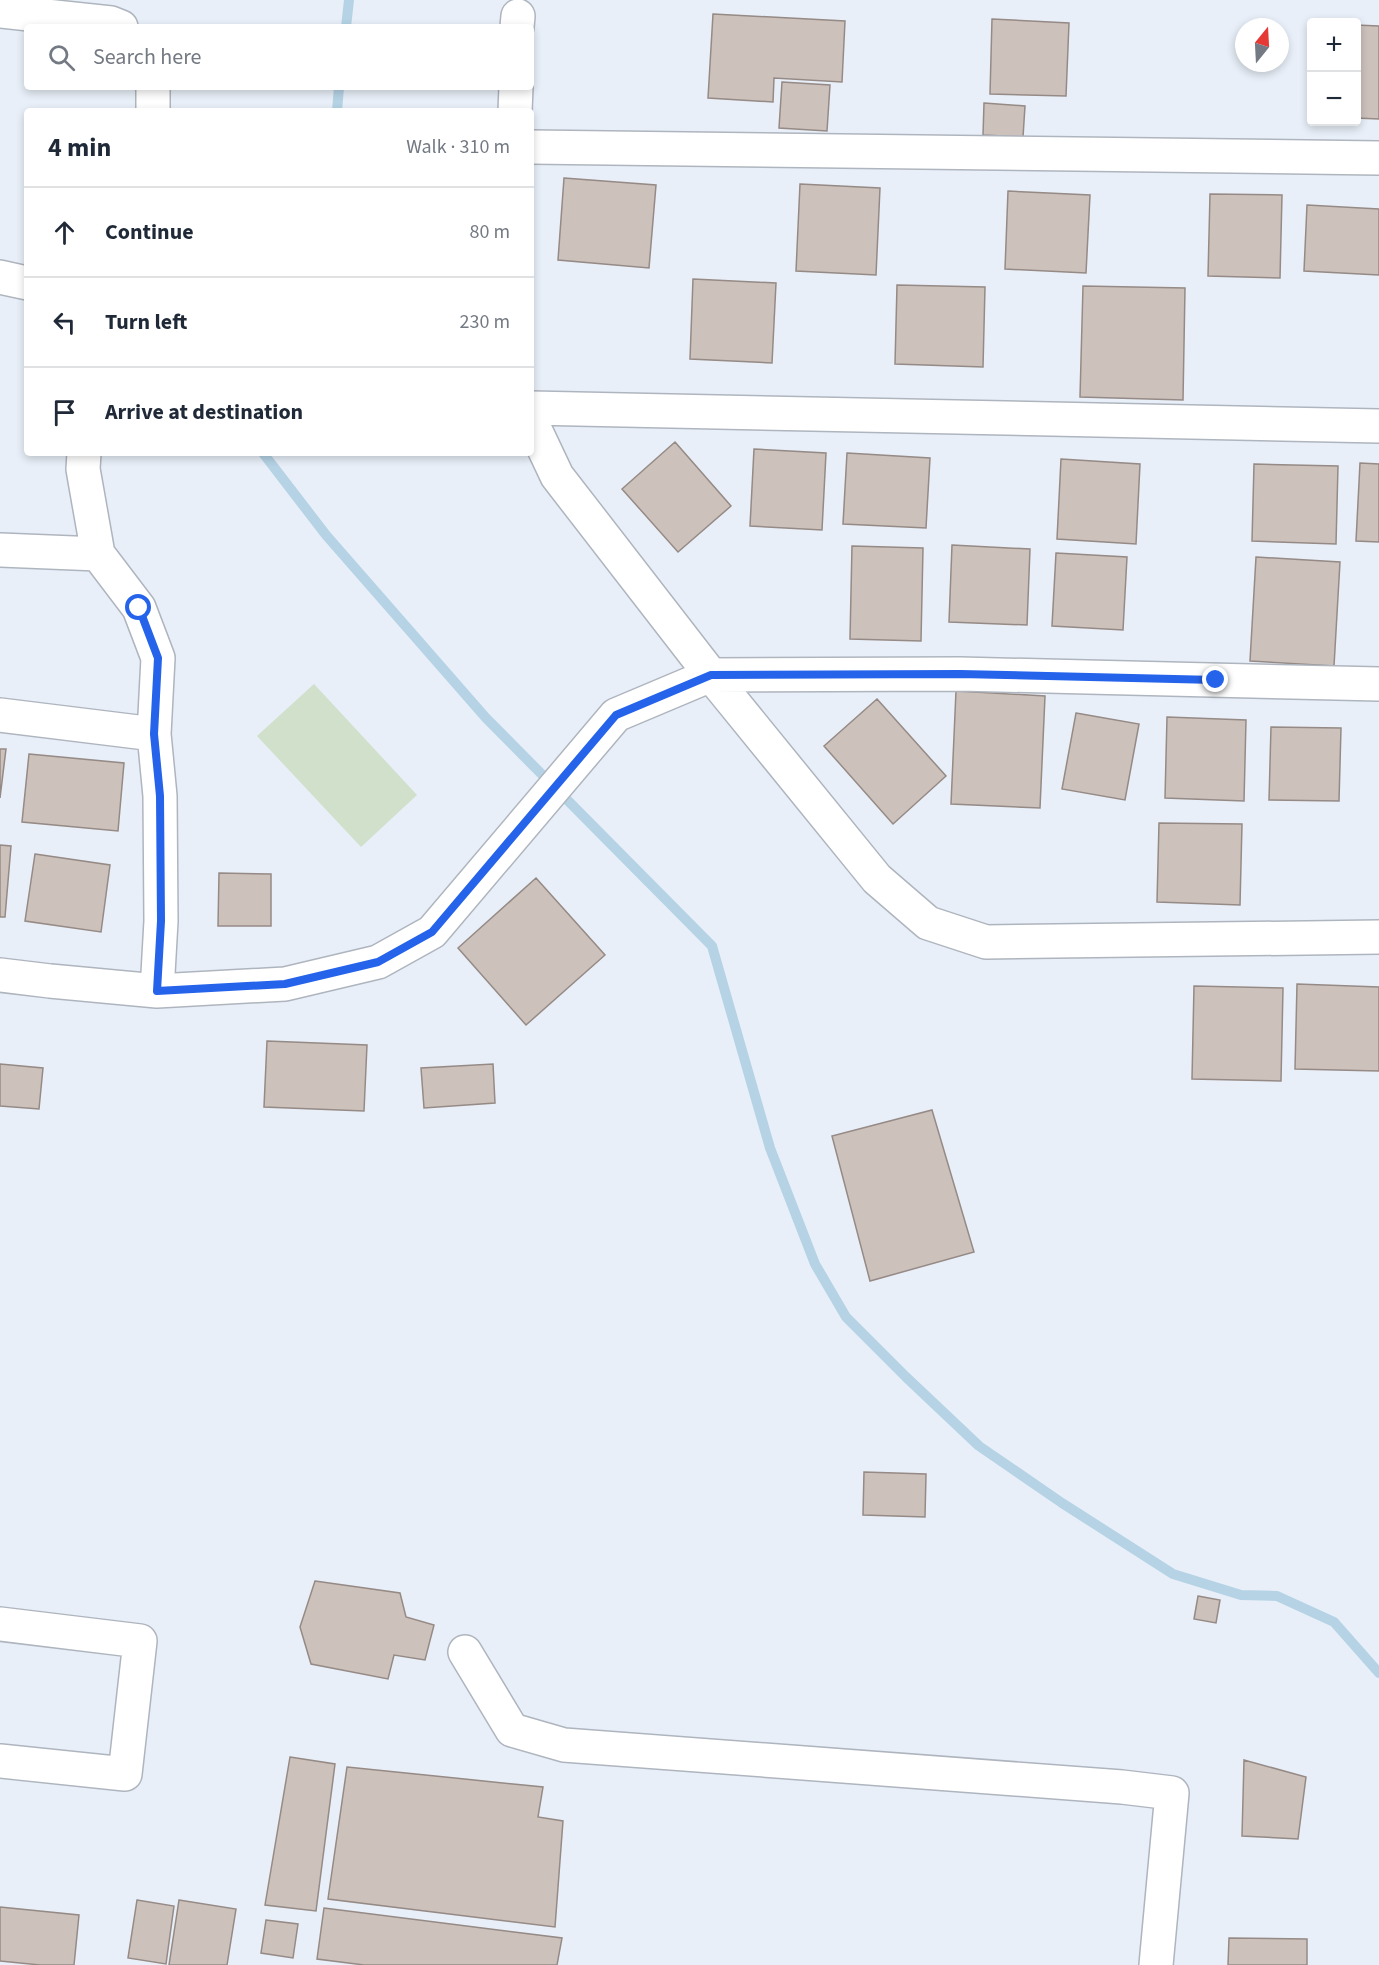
<!DOCTYPE html>
<meta charset="utf-8">
<style>
body{margin:0;font-family:"Source Sans 3",sans-serif;background:#f6f6f7;color:#1f2937}
.controls{position:absolute;right:18px;top:18px;display:grid;overflow:hidden;border-radius:6px;box-shadow:0 3px 9px #0003}
.controls button{width:54px;height:54px;display:grid;place-items:center;padding:0;border:0;border-bottom:2px solid #e0e1e3;background:#fff;color:#1f2937;font:30px sans-serif}
.compass{position:absolute;left:1235px;top:18px;width:54px;height:54px;border-radius:50%;background:#fff;box-shadow:0 3px 9px #0003;rotate:18deg}
.stop{position:absolute;width:18px;height:18px;margin:-14px;border:4px solid #2563eb;border-radius:50%;background:#fff}
.stop.end{background:#2563eb;border-color:#fff;box-shadow:0 2px 6px #0008}
.list{margin:0;padding:0;list-style:none}
h2{display:flex;justify-content:space-between;align-items:center;height:78px;margin:0;padding:0 24px;font-size:26px}
h2 small{font-size:20px;font-weight:400;color:#747a83}
.list li{display:grid;grid-template-columns:39px 1fr auto;gap:18px;align-items:center;box-sizing:border-box;height:90px;padding:0 24px;border-top:2px solid #e0e1e3}
.list b{display:block;font-size:22px;white-space:nowrap}
.list em{font-size:20px;font-style:normal;color:#747a83}
.icon{flex:none;width:33px;height:33px;fill:none;stroke:currentColor;stroke-width:2;stroke-linecap:round;stroke-linejoin:round}
.map{position:relative;flex:none;width:1379px;height:1965px;overflow:hidden}
.search{position:absolute;background:#fff;box-shadow:0 3px 9px #0003;left:24px;top:24px;width:510px;height:66px;display:flex;align-items:center;gap:15px;box-sizing:border-box;padding:0 21px;border-radius:6px;color:#747a83;font-size:22px}
.panel{position:absolute;background:#fff;box-shadow:0 3px 9px #0003;left:24px;top:108px;width:510px;height:348px;border-radius:6px}
.map>svg:first-child{display:block}
.green{fill:#d0e0cb}
.lines{fill:none;stroke-linecap:round;stroke-linejoin:round}
.stream{stroke:#b5d3e5;stroke-width:10}
.building{fill:#cdc1bc;stroke:#958a85;stroke-width:1.5}
.street-casing{stroke:#afb5be;stroke-width:36}
.street{stroke:#fff;stroke-width:33}
.route{stroke:#2563eb;stroke-width:8}
</style>
<div class="map">
<svg width="1379" height="1965" viewBox="0 0 1379 1965">
<rect width="100%" height="100%" fill="#e8eff8"/>
<path class="green" d="M314,684L417,795L361,847L257,736Z"/>
<g class="lines">
<path class="stream" d="M346,27L349,0
M337,111L339,87
M263,453L326,535L486,718L712,946L770,1148L815,1264L846,1317L906,1377L979,1446L1062,1503L1173,1574L1241,1595L1277,1596L1334,1622L1379,1673"/>
</g>
<path class="building" d="M713,14L845,21L842,82L774,78L773,102L708,98Z
M992,19L1069,23L1066,96L990,94Z
M1356,25L1379,26V119L1356,118Z
M782,82L830,85L827,131L779,128Z
M984,103L1025,106L1023,137L983,135Z
M564,178L656,185L649,268L558,260Z
M800,184L880,188L876,275L796,271Z
M1008,191L1090,195L1086,273L1005,269Z
M1210,194L1282,195L1280,278L1208,276Z
M1307,205L1379,209V275L1304,271Z
M693,279L776,283L772,363L690,359Z
M897,285L985,287L983,367L895,364Z
M1083,286L1185,288L1183,400L1080,397Z
M675,442L731,506L678,552L622,489Z
M754,449L826,453L822,530L750,526Z
M847,453L930,458L926,528L843,524Z
M1061,459L1140,464L1136,544L1057,539Z
M1360,463L1379,464V542L1356,541Z
M1254,464L1338,466L1336,544L1252,541Z
M952,545L1030,549L1027,625L949,622Z
M852,546L923,548L921,641L850,639Z
M1056,553L1127,557L1123,630L1052,626Z
M1256,557L1340,562L1334,666L1250,661Z
M956,691L1045,696L1040,808L951,804Z
M877,699L946,776L893,824L824,746Z
M1076,713L1139,724L1125,800L1062,789Z
M1167,717L1246,720L1244,801L1165,798Z
M1271,727L1341,728L1339,801L1269,800Z
M0,749H6L0,798Z
M29,754L124,763L118,831L22,822Z
M1159,823L1242,824L1240,905L1157,902Z
M0,845L11,846L5,917H0Z
M35,854L110,865L101,932L25,921Z
M219,873L271,874V926H218Z
M536,878L605,955L526,1025L458,948Z
M1297,984L1379,987V1071L1295,1069Z
M1194,986L1283,988L1281,1081L1192,1079Z
M267,1041L367,1045L364,1111L264,1107Z
M0,1064L43,1068L39,1109L0,1106Z
M493,1064L495,1103L424,1108L421,1068Z
M932,1110L974,1252L870,1281L832,1136Z
M864,1472L926,1474L925,1517L863,1515Z
M315,1581L400,1593L406,1617L434,1625L425,1660L394,1655L388,1679L311,1664L300,1627Z
M1198,1596L1220,1600L1216,1623L1194,1619Z
M290,1757L335,1764L316,1911L265,1905Z
M1244,1760L1306,1777L1298,1839L1242,1836Z
M347,1767L543,1787L538,1817L563,1821L555,1927L328,1899Z
M137,1900L174,1906L166,1964L128,1958Z
M179,1900L236,1909L227,1965H169Z
M0,1907L79,1915L74,1965H40L0,1961Z
M324,1908L562,1938L557,1965H364L317,1959Z
M266,1920L298,1924L293,1958L261,1953Z
M1229,1938L1307,1939V1965H1228Z"/>
<g class="lines">
<defs>
<path id="street" d="M0,11L111,23L121,27
M517,27L518,16
M153,111V87
M515,111L516,87
M531,147L1379,158
M0,277L27,283
M531,408L1379,426
M531,421L557,476L711,675L877,879L928,923L986,942L1379,937
M84,453L83,469L98,554L139,608L158,658L154,734L160,796L161,921L157,991
M0,550L98,554
M0,715L154,734
M0,975L50,981L157,991L285,984L378,962L432,932L616,715L711,675L960,674L1379,684
M0,1624L140,1641L125,1774L0,1761
M465,1652L512,1730L564,1745L1122,1787L1172,1793L1156,1965"/>
</defs>
<use href="#street" class="street-casing"/>
<use href="#street" class="street"/>
</g>
<g class="lines">
<path class="route" d="M139,608L158,658L154,734L160,796L161,921L157,991L285,984L378,962L432,932L616,715L711,675L960,674L1216,680"/>
</g>
</svg>
<div class="controls">
<button>+</button>
<button>−</button>
</div>
<svg class="compass" viewBox="-18 -18 36 36"><path d="M0-13l5 13h-10z" fill="#e53935"/><path d="M0 13l5-13h-10z" fill="#747a83"/></svg>
<div class="stop" style="left:139px;top:608px"></div>
<div class="stop end" style="left:1216px;top:680px"></div>
<div class="search"><svg class="icon" aria-label="search" viewBox="0 0 24 24"><circle cx="10" cy="10" r="6"/><path d="M15 15l6 6"/></svg>Search here</div>
<section class="panel">
<h2>4 min<small>Walk · 310 m</small></h2>
<ul class="list">
<li><svg class="icon" aria-label="ahead" viewBox="0 0 24 24"><path d="M12 20V5M6 11l6-6 6 6"/></svg><div><b>Continue</b></div><em>80 m</em></li>
<li><svg class="icon" aria-label="left" viewBox="0 0 24 24"><path d="M17 20v-9H6M10 6l-5 5 5 5"/></svg><div><b>Turn left</b></div><em>230 m</em></li>
<li><svg class="icon" aria-label="arrive" viewBox="0 0 24 24"><path d="M6 21V4h12l-3 4 3 4H6"/></svg><div><b>Arrive at destination</b></div></li>
</ul>
</section>
</div>
